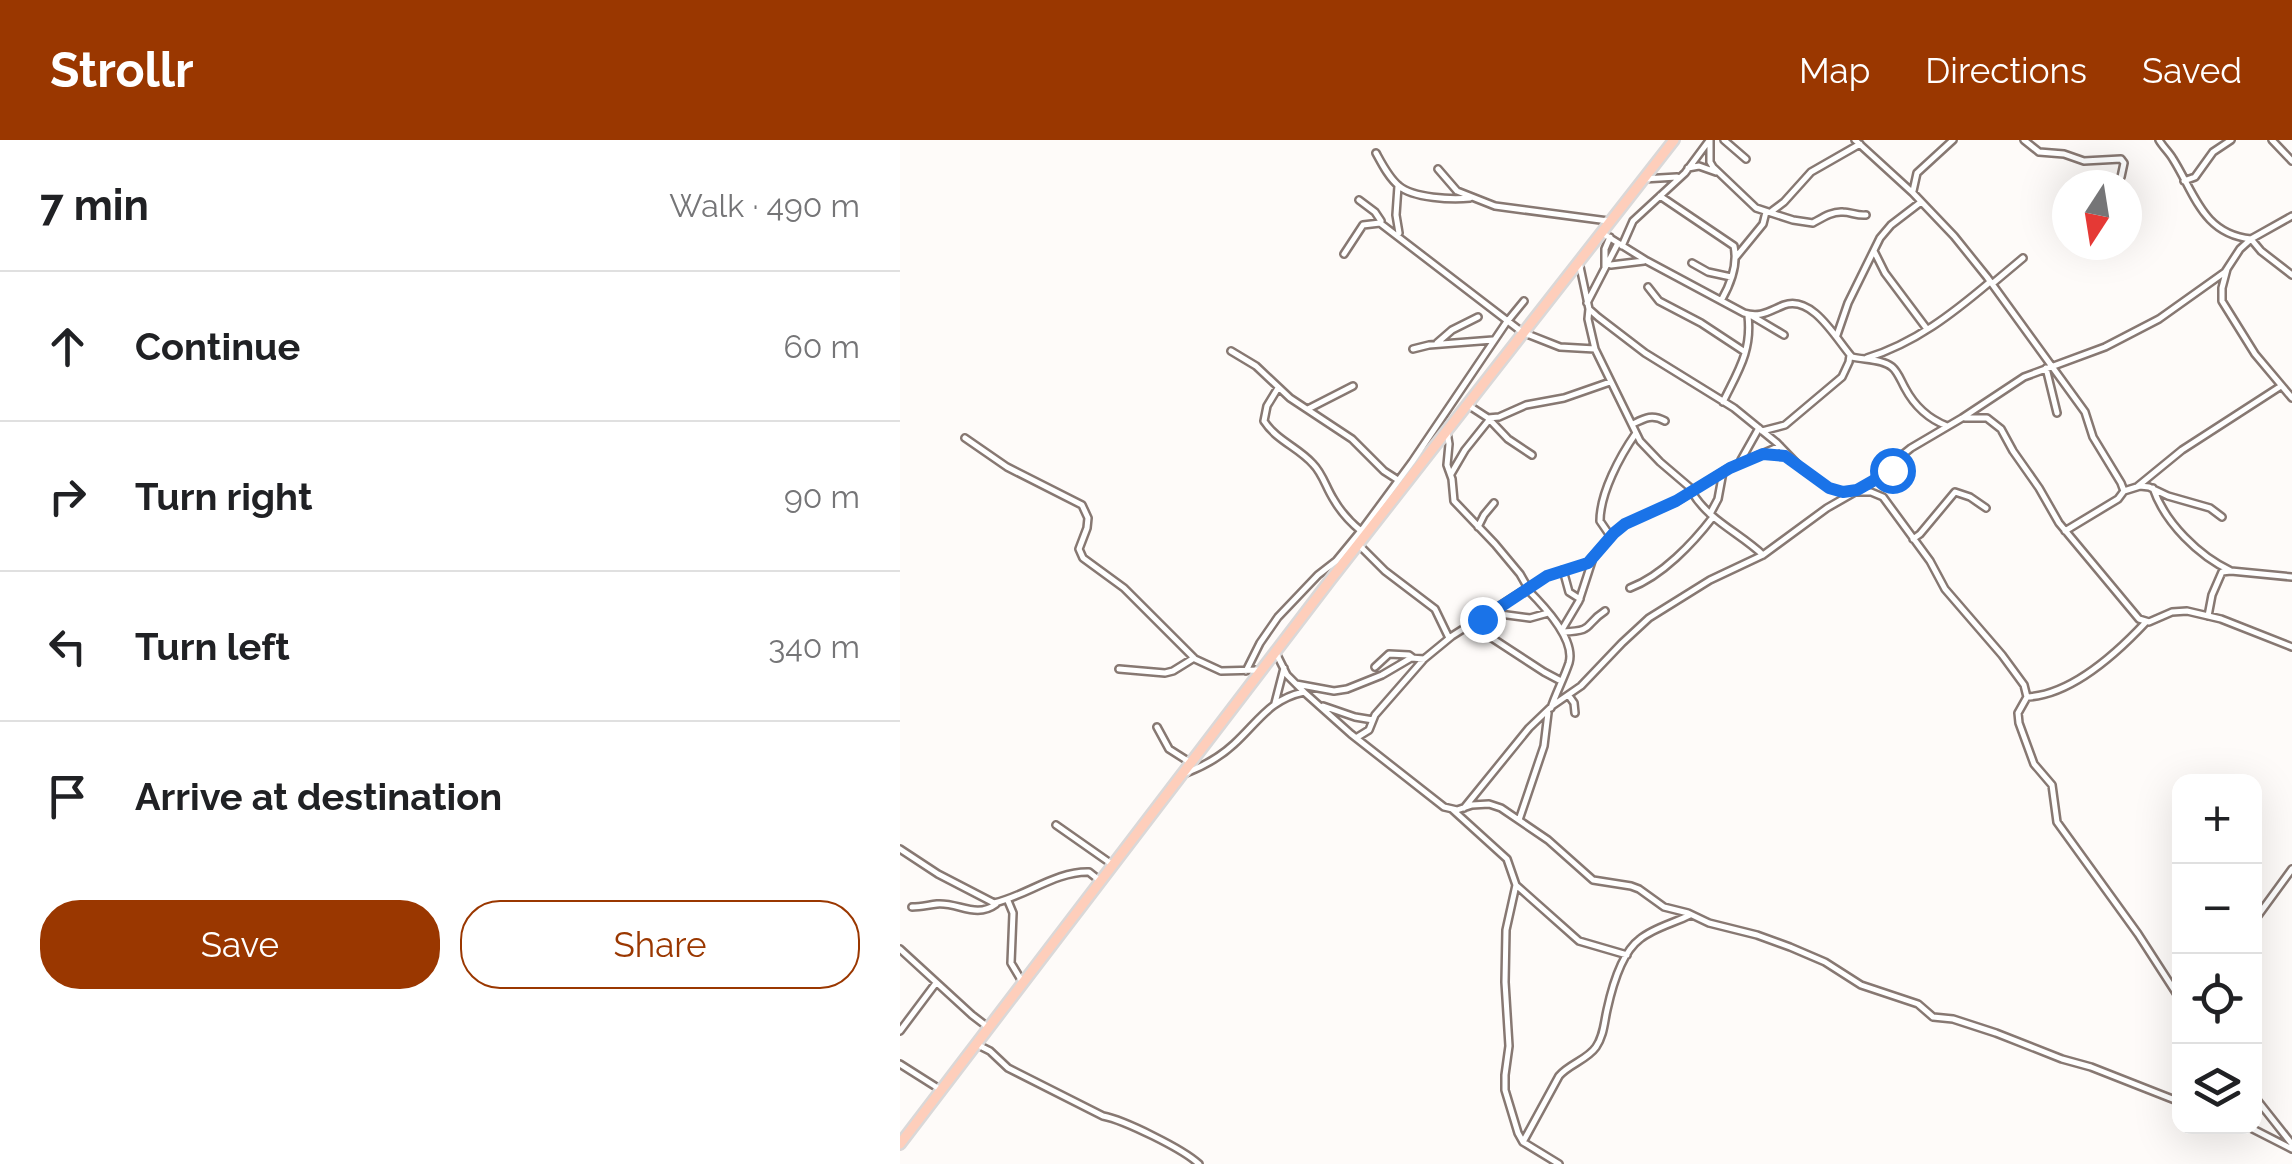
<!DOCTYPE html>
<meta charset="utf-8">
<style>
body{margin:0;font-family:Raleway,sans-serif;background:#f6f6f6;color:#202124}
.controls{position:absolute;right:30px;bottom:30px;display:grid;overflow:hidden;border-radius:20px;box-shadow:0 10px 40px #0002}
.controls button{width:90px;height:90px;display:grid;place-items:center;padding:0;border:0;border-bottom:2px solid #e0e0e0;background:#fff;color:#202124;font:50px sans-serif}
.compass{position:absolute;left:1152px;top:30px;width:90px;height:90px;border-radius:50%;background:#fff;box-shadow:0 10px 40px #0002;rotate:192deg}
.stop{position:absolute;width:30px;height:30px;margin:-22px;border:8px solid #1a73e8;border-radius:50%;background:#fff}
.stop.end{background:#1a73e8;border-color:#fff;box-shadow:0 2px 10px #0008}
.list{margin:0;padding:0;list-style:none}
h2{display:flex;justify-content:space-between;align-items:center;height:130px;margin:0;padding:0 40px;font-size:42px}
h2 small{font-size:32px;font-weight:400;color:#757577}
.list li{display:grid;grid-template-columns:65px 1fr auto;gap:30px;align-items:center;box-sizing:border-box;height:150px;padding:0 40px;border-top:2px solid #e0e0e0}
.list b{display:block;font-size:38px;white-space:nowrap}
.list em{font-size:32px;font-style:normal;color:#757577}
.actions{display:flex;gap:20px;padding:30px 40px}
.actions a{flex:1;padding:22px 0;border:2px solid #9a3700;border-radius:40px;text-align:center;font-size:35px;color:#9a3700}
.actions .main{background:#9a3700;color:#fff}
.icon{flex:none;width:55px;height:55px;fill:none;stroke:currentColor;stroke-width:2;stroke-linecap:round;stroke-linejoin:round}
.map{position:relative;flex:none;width:1392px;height:1024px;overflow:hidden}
header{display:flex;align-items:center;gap:60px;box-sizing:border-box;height:140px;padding:0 50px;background:#9a3700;color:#fff}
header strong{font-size:48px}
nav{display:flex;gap:55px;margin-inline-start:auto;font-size:35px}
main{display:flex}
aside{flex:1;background:#fff}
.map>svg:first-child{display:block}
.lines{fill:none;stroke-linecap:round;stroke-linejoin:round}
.street-casing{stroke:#877872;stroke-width:10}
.primary-casing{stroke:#dad8d8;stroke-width:14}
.street{stroke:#fff;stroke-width:5}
.primary{stroke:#fecebb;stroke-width:9}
.route{stroke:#1a73e8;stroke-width:12}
</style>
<header>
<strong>Strollr</strong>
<nav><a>Map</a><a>Directions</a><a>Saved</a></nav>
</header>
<main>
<aside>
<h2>7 min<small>Walk · 490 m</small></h2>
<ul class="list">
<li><svg class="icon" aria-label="ahead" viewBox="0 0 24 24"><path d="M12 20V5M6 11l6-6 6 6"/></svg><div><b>Continue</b></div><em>60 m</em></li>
<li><svg class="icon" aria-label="right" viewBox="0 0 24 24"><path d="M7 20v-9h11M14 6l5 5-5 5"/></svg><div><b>Turn right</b></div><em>90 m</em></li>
<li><svg class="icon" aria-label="left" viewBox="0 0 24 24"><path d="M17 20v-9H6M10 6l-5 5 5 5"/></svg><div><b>Turn left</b></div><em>340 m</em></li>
<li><svg class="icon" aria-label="arrive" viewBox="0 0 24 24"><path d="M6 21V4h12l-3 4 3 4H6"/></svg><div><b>Arrive at destination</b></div></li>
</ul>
<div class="actions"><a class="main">Save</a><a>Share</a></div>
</aside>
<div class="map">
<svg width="1392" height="1024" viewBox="0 0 1392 1024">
<rect width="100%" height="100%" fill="#fefbf9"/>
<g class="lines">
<defs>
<path id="street" d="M810,0V22L813,27L856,68L893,80L913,83C922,78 932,71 943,72C951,72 957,76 966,75
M824,0L846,19
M955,0L1013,53L1054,96L1087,137L1185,272L1193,297L1221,343L1224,351L1218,359L1165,391
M1124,0L1139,12L1164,14L1184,21L1221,19L1224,23L1221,37
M1259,0C1263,7 1269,12 1273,19C1295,54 1303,94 1351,99L1392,76
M1372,0L1392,21
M476,13C482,24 489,38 499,46C513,58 552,60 570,58
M788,28L799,26L816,32
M538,29L557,51L595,66L708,81
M743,39L777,37
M1284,41L1295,37L1313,12L1331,0
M498,46L496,75L499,93
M1013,51L1017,33L1053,0
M760,56L834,106C838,124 831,143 822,159
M459,60L475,72L481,81
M872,71L884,62L911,32L960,4
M702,93L747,121L844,173C861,178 869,171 884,165C913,155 936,199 952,217C965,220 982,219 992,227C998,232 1001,241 1005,248C1014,265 1029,279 1047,286
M722,106L733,81L785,33L808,2
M974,111L985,133L1027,189
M444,114L463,85L480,83L622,192L660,207L695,209
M836,117L863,84L866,72
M679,122L689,169L698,177L745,213L834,268L877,303L902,329L929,348L943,352H971L983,357L1030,421L1045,449L1102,515L1124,545L1127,557L1118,573L1119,583L1134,624L1152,645L1157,682L1238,794L1280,859
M792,123L808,132L831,137
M711,125L744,121
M705,128V109L710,97
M1327,129L1322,148V161L1355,214L1392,258
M1092,144L1123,118
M748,147L759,161L801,183L845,212
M687,163L718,103
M689,169L688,179L695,209L740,301L760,322L794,351
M852,176L884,195
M937,195L948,163L980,98L991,85L1021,62
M537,203L552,190L578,177
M513,209L529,205L593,200
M331,211L356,226L390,258L452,299L484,331L498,340
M967,218C1015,203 1052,174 1090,142
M1146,228L1157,273
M378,248L367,266L364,281C377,301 398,307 413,324C423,334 426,348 434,360C441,372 450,382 461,391
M823,262C838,231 852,211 848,176
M568,265L588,278L599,277L626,265L664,258L710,242
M408,269L453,246
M1065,278H1087L1101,289L1113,311L1139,348L1159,383L1239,479L1249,482L1272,472L1287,471L1321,479L1392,507
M589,279L608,299L632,315
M733,284C745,278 752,274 765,281
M862,291L885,285L942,237L949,222L950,215
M547,292L549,304L547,325L552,339L554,361L595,404L620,434L628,448
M65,298L107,327L182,365L188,378L187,388L179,409L183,418L224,448L295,519L321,531L360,530
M866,314L885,316L889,318
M841,320L859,288
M551,334L565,310L589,280
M1238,346L1282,310L1381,246
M1253,348C1265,383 1299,416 1331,431
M1224,351L1240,346L1249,347L1268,356L1310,368L1322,377
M792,352C808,380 840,393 863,415
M810,374L818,359L823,332
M578,387L584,375L594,363
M711,397L700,381C700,353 720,316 736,293
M1013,399L1020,394L1055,352L1070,357L1086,368
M459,405L485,431L535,469L549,498
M663,430L669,452L680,459
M730,448C762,436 793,403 813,377
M627,449C643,465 676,499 669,523C664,538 656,553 651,568
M592,473L630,478L648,473
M1308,476L1312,455L1322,432L1331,431L1392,437
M572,485L644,532L661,541
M663,488L679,461L692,421
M663,492C696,491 683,485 705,471
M376,513L387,535L404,552L451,594L544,667L557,670L572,665L589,664L601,668L648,700L693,740L731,746L739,749L764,767L788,773L809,783L857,795L890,807L925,822L961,845L1018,864L1033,877L1053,879L1096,893L1162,919L1191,927L1280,962
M475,527L489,514L509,515L513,518
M219,529L265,533L273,531L294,518
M346,531L360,503L378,477L418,435L436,421L464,387L512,322L606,183L624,161
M396,544L434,551L447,549L482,535L511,518L524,519
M669,556L674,563L675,573
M1127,557C1171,555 1217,513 1246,482
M375,563L384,528
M423,566L455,577L473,580
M257,587L269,609L291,623
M456,598L469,590L475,575L524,519L552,496L647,436L687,423L714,393L725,384L777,361L829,328L880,306
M286,633C304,626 319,618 334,604C358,582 370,559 404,552
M564,668L629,588L652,566L681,546L722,503L749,478L810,440L863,415L927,368L990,332L1001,316L1011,308L1062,278L1124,237L1205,207L1259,179L1325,132L1340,109L1351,99L1361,111L1392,135
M553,670L607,719L616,745L679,801L727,815
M619,680L644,606L648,573
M156,685L213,725
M0,709L38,734L94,763C126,756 156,731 189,732L199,740
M616,745L606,790L605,842L609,906L605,935V950L618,993L623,1002L659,1024
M108,761L113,773L111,823L123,843
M12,767C21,767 28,765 37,764C58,762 76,779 96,764
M1354,781L1392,729
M0,809L72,875L89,888
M0,891L36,843
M76,904L90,911L108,928L203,976C224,980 283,1009 299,1024
M0,924L41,950
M1354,956L1392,1004
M1347,986L1392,1009
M623,1002L659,936C669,924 687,920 696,907C704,895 704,883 707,870C712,847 721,813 740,799C753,788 774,783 790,775"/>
<path id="primary" d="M0,1004L431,439L774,0"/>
</defs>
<use href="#street" class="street-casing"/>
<use href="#primary" class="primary-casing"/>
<use href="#street" class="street"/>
<use href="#primary" class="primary"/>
</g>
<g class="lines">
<path class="route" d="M582,479L647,436L688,423L714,393L725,384L776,361L830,328L863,314L885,316L929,348L943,352L957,350L992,330"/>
</g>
</svg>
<div class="controls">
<button>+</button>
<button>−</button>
<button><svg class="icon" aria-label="locate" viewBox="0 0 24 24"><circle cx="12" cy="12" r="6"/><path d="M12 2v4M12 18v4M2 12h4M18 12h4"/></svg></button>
<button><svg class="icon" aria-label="layers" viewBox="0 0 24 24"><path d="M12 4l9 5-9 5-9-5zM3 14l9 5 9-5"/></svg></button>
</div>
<svg class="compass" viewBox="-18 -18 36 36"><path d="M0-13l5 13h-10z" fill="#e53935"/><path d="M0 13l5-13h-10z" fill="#757577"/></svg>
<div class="stop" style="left:992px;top:330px"></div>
<div class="stop end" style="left:582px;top:479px"></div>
</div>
</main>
